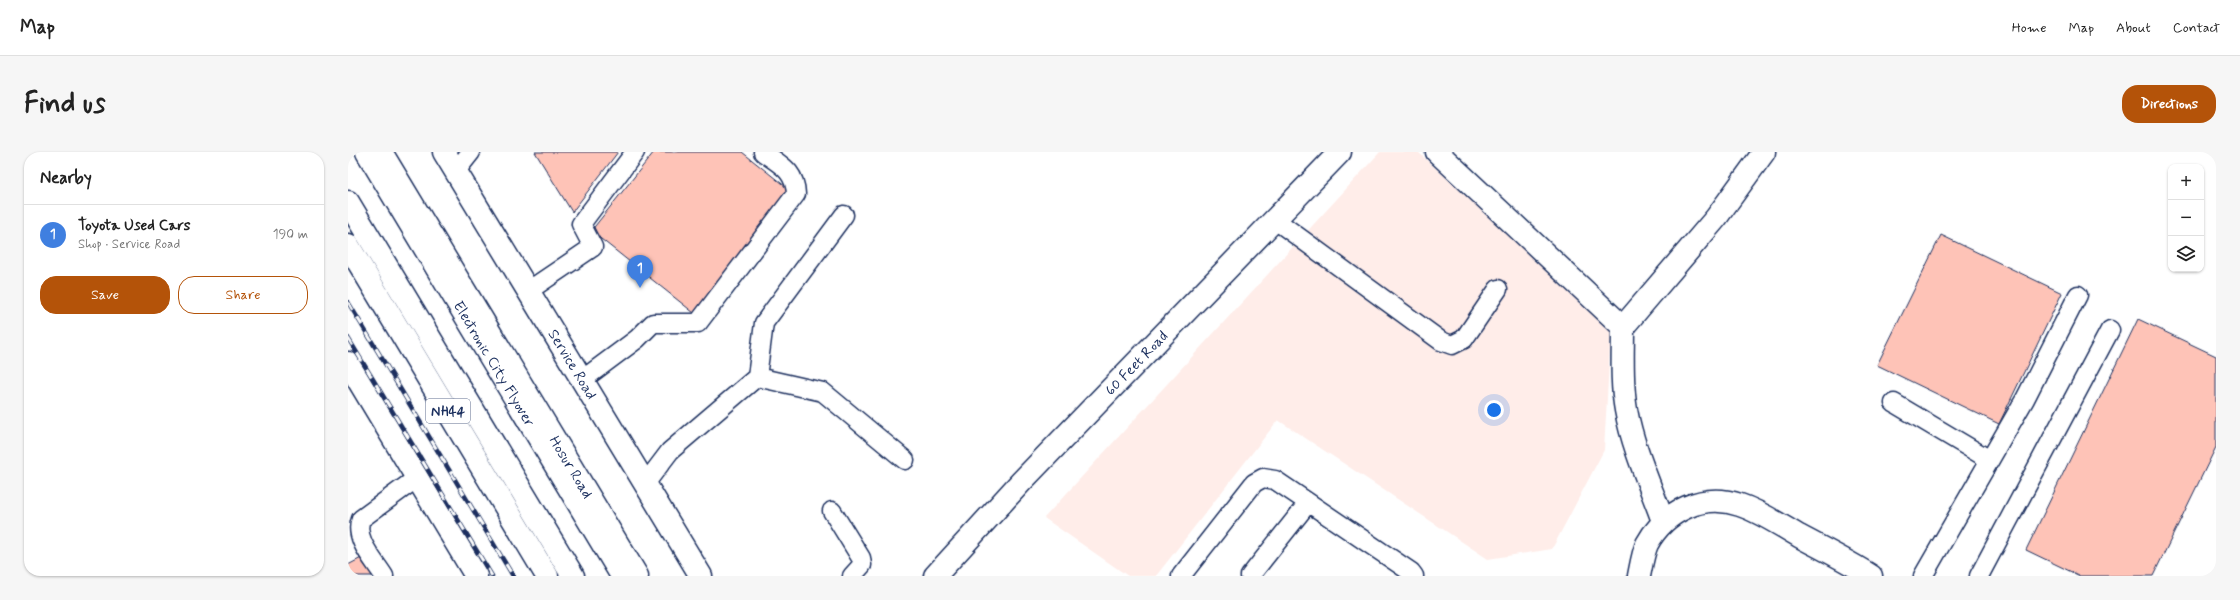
<!DOCTYPE html>
<meta charset="utf-8">
<style>
body{margin:0;font-family:Mynerve,sans-serif;background:#f6f6f6;color:#222}
.controls{position:absolute;right:12px;top:12px;display:grid;overflow:hidden;border-radius:8px;box-shadow:0 1px 3px #0004}
.controls button{width:36px;height:36px;display:grid;place-items:center;padding:0;border:0;border-bottom:1px solid #e0e0e0;background:#fff;color:#222;font:20px sans-serif}
.you{position:absolute;left:1146px;top:258px;width:14px;height:14px;margin:-10px;border:3px solid #fff;border-radius:50%;background:#1a73e8;box-shadow:0 0 0 6px #1a73e833}
.badge{display:grid;place-items:center;width:26px;height:26px;border-radius:50%;background:#b45309;color:#fff;font-size:13px;font-weight:700}
.pin{position:absolute;translate:-50% -33px;filter:drop-shadow(0 1px 2px #0008)}
.pin::after{content:'';position:absolute;top:21px;width:14px;height:12px;background:inherit;clip-path:polygon(0 0,100% 0,50% 100%)}
.list{margin:0;padding:0;list-style:none}
h2{display:flex;justify-content:space-between;align-items:center;height:52px;margin:0;padding:0 16px;font-size:17px}
h2 small{font-size:13px;font-weight:400;color:#767676}
.list li{display:grid;grid-template-columns:26px 1fr auto;gap:12px;align-items:center;box-sizing:border-box;height:60px;padding:0 16px;border-top:1px solid #e0e0e0}
.list b{display:block;font-size:15px;white-space:nowrap}
.list p{margin:0;font-size:13px;white-space:nowrap;color:#767676}
.list em{font-size:13px;font-style:normal;color:#767676}
.actions{display:flex;gap:8px;padding:12px 16px}
.actions a{flex:1;padding:9px 0;border:1px solid #b45309;border-radius:16px;text-align:center;font-size:14px;color:#b45309}
.actions .main{background:#b45309;color:#fff}
.icon{flex:none;width:22px;height:22px;fill:none;stroke:currentColor;stroke-width:2;stroke-linecap:round;stroke-linejoin:round}
.map{position:relative;flex:none;width:1868px;height:424px;overflow:hidden;border-radius:16px}
header{display:flex;align-items:center;gap:24px;box-sizing:border-box;height:56px;padding:0 20px;background:#fff;border-bottom:1px solid #e0e0e0}
header strong{font-size:19px}
nav{display:flex;gap:22px;margin-inline-start:auto;font-size:14px}
.intro{display:flex;align-items:center;justify-content:space-between;box-sizing:border-box;height:96px;padding:0 24px}
h1{margin:0;font-size:28px}
.button{padding:10px 18px;border-radius:16px;background:#b45309;color:#fff;font-size:14px;font-weight:700}
main{display:flex;gap:24px;padding:0 24px}
aside{flex:1;background:#fff;border-radius:16px;box-shadow:0 1px 3px #0004}
.map>svg:first-child{display:block}
.built{fill:#ffede9}
.building{fill:#fec3b7;stroke:#1b2f5e}
.lines{fill:none;stroke-linecap:round;stroke-linejoin:round}
.service-casing{stroke:#1b2f5e;stroke-width:21}
.minor-casing{stroke:#1b2f5e;stroke-width:25}
.tertiary-casing{stroke:#1b2f5e;stroke-width:25}
.trunk-casing{stroke:#1b2f5e;stroke-width:25}
.motorway-casing{stroke:#1b2f5e;stroke-width:25}
.service{stroke:#fff;stroke-width:18}
.minor{stroke:#fff;stroke-width:22}
.tertiary{stroke:#fff;stroke-width:22}
.trunk{stroke:#fff;stroke-width:22}
.motorway{stroke:#fff;stroke-width:22}
.rail-casing{stroke:#1b2f5e;stroke-width:4.5}
.rail{stroke:#fff;stroke-width:3;stroke-dasharray:9;stroke-linecap:butt}
.labels{text-anchor:middle;stroke-width:3.5;stroke-linejoin:round;paint-order:stroke}
.shield{fill:#fff;stroke:#5f6d8e;stroke-width:1}
.shield-label{font-size:14px;font-weight:bold;fill:#1b2f5e}
.street-label{font-size:15px;fill:#1b2f5e;stroke:#fff}
</style>
<header>
<strong>Map</strong>
<nav><a>Home</a><a>Map</a><a>About</a><a>Contact</a></nav>
</header>
<div class="intro"><h1>Find us</h1><a class="button">Directions</a></div>
<main>
<aside>
<h2>Nearby<small></small></h2>
<ul class="list">
<li><span class="badge" style="background:#3f7fe0">1</span><div><b>Toyota Used Cars</b><p>Shop · Service Road</p></div><em>190 m</em></li>
</ul>
<div class="actions"><a class="main">Save</a><a>Share</a></div>
</aside>
<div class="map">
<svg width="1868" height="424" viewBox="0 0 1868 424">
<rect width="100%" height="100%" fill="#fff"/>
<filter id="ink" filterUnits="userSpaceOnUse"><feTurbulence type="fractalNoise" baseFrequency=".025" numOctaves="2"/><feDisplacementMap in="SourceGraphic" scale="8" xChannelSelector="R" yChannelSelector="G"/><feConvolveMatrix kernelMatrix="1 2 1 2 8 2 1 2 1" color-interpolation-filters="sRGB"/></filter>
<g filter="url(#ink)">
<path class="built" d="M1032,0H1070L1263,176L1256,298L1204,397L1140,407L930,268L808,424H780L696,366Z"/>
<path class="building" d="M187,0H270L224,60Z
M306,0H394L443,39L346,161L243,79Z
M1593,83L1714,141L1651,272L1529,213Z
M1790,167L1868,204V295L1805,424H1732L1678,398Z
M17,404L28,424H0V413Z"/>
<g class="lines">
<defs>
<path id="service" d="M108,19L123,0
M926,67L1093,189L1104,193L1116,187L1150,137
M180,139L245,95L233,72L287,0
M409,225L475,240L557,308
M234,228L289,187L305,171H350L448,42C447,18 432,13 415,0
M1546,251L1642,308
M297,332L322,299L409,225L416,171L496,63
M484,359L513,406L514,413L504,424
M36,424C26,408 5,386 13,367L69,326
M833,424L906,331L915,326L927,328L1063,420L1066,424
M902,424L960,351
M1575,424L1677,247L1730,143
M1631,424L1762,178"/>
<path id="minor" d="M1089,0L1275,175C1275,202 1273,231 1278,258C1285,296 1302,333 1315,369
M1275,175L1368,66L1416,0"/>
<g id="tertiary">
<path id="s1" d="M96,0L353,424"/>
<path d="M0,211L128,424"/>
<path id="s2" d="M587,424L673,330L992,0"/>
<path d="M1291,424C1293,414 1295,401 1299,392C1317,359 1355,340 1392,353C1413,360 1432,373 1451,384C1475,397 1500,409 1523,424"/>
</g>
<g id="trunk">
<path id="s3" d="M33,0L289,424"/>
<path d="M0,93L199,424"/>
</g>
<g id="motorway">
<path id="s4" d="M19,0L274,424"/>
<path d="M0,50L225,424"/>
</g>
</defs>
<use href="#service" class="service-casing"/>
<use href="#minor" class="minor-casing"/>
<use href="#tertiary" class="tertiary-casing"/>
<use href="#trunk" class="trunk-casing"/>
<use href="#motorway" class="motorway-casing"/>
<use href="#service" class="service"/>
<use href="#minor" class="minor"/>
<use href="#tertiary" class="tertiary"/>
<use href="#trunk" class="trunk"/>
<use href="#motorway" class="motorway"/>
<defs>
<path id="rail" d="M0,150L165,424
M0,186L144,424"/>
</defs>
<use href="#rail" class="rail-casing"/>
<use href="#rail" class="rail"/>
</g>
</g>
<g class="labels">
<rect class="shield" x="78" y="247" width="44" height="24" rx="3"/>
<g class="shield-label">
<text x="100" y="264">NH44</text>
</g>
<g class="street-label">
<text dy="5" stroke="none"><textPath href="#s2" startOffset="293">60 Feet Road</textPath></text>
<text dy="5" stroke="none"><textPath href="#s4" startOffset="247">Electronic City Flyover</textPath></text>
<text dy="5" stroke="none"><textPath href="#s1" startOffset="248">Service Road</textPath></text>
<text dy="5" stroke="none"><textPath href="#s3" startOffset="368">Hosur Road</textPath></text>
</g>
</g>
</svg>
<div class="controls">
<button>+</button>
<button>−</button>
<button><svg class="icon" aria-label="layers" viewBox="0 0 24 24"><path d="M12 4l9 5-9 5-9-5zM3 14l9 5 9-5"/></svg></button>
</div>
<div class="you"></div>
<div class="pin badge" style="left:292px;top:136px;background:#3f7fe0">1</div>
</div>
</main>
